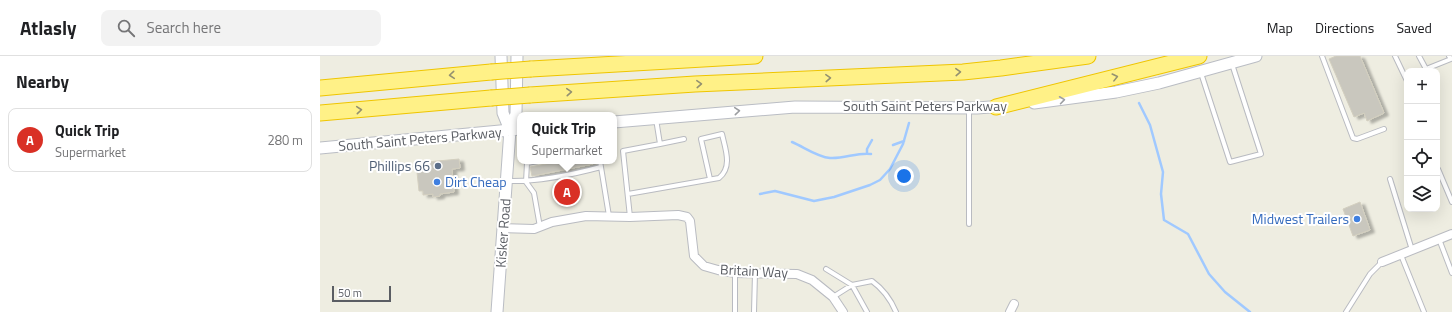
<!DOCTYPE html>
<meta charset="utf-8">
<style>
body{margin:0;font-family:"Titillium Web",sans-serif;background:#f2f2f2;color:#202124}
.controls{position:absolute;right:12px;top:12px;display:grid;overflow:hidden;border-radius:8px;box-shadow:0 4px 16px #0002}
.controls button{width:36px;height:36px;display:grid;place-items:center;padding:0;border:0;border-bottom:1px solid #e0e0e0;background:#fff;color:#202124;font:20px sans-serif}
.scale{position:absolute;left:12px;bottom:10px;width:59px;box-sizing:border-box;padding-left:4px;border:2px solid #5a5d63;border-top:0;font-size:11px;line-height:14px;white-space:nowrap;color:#5a5d63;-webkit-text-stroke:3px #fff;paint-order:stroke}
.you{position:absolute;left:584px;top:120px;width:14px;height:14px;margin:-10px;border:3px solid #fff;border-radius:50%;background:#1a73e8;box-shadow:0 0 0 6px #1a73e833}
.badge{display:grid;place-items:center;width:26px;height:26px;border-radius:50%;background:#d93025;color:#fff;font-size:13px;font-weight:700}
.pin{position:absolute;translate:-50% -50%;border:2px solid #fff;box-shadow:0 1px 4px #0006}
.popup{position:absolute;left:197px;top:56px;width:100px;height:52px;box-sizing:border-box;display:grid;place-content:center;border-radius:8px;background:#fff;filter:drop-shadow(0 1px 3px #0005);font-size:13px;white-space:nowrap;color:#757577}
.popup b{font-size:15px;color:#202124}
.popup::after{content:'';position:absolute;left:50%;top:100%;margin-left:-8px;border:8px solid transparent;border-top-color:#fff}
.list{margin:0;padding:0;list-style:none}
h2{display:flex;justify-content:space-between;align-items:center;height:52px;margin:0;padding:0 16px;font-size:17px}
h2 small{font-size:13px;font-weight:400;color:#757577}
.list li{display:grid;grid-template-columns:26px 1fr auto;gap:12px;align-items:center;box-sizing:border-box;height:64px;margin:0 8px 8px;padding:0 8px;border:1px solid #e0e0e0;border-radius:8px}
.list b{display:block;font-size:15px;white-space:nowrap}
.list p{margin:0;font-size:13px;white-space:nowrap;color:#757577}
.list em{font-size:13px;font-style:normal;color:#757577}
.icon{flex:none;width:22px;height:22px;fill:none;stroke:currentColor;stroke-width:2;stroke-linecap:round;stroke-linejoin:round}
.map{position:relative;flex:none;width:1132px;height:256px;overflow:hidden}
header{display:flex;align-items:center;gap:24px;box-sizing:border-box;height:56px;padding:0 20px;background:#fff;border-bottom:1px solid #e0e0e0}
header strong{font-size:19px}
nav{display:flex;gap:22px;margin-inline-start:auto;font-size:14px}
.search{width:280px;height:36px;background:#f2f2f2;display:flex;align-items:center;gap:10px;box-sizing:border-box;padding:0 14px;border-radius:8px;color:#757577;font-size:15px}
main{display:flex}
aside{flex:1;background:#fff}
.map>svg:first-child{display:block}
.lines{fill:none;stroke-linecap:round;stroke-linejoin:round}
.stream{stroke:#a0c9ff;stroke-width:2.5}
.building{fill:#c9c7be;stroke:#d3cfbf;filter:url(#shadow)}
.service-casing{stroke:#b9bbc1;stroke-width:6}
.minor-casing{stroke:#b9bbc1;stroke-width:10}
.secondary-casing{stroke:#babdc4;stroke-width:13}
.motorway-casing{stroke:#efc500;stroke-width:17}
.service{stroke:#fff;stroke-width:4}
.minor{stroke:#fff;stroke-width:8}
.secondary{stroke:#fff;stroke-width:11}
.motorway{stroke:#fff187;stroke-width:15}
.motorway-bridge-casing{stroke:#efc500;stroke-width:17;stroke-linecap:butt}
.motorway-bridge{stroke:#fff187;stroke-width:15}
.oneway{stroke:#949170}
.oneway2{stroke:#9c9ea1}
.service-dot{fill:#5c6f8a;stroke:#fff;stroke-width:1.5}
.shop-dot{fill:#3f7fe0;stroke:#fff;stroke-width:1.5}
.labels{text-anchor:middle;stroke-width:4;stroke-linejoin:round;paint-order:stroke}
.street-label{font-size:14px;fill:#5a5d63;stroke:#fff}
.service-label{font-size:14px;fill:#4e5e75;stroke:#fff;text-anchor:end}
.shop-label{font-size:14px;fill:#366cbe;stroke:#fff;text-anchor:start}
</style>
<header>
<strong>Atlasly</strong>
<div class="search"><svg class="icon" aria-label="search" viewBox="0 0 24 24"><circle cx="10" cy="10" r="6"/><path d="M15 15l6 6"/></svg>Search here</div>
<nav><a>Map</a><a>Directions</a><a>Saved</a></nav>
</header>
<main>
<aside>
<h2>Nearby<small></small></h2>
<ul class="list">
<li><span class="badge">A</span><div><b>Quick Trip</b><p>Supermarket</p></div><em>280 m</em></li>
</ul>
</aside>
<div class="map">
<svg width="1132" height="256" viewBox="0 0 1132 256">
<defs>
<filter id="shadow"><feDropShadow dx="4.5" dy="2.5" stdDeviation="1" flood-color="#0004"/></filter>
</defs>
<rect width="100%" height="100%" fill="#eeede1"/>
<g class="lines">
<path class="stream" d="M819,47L830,69L843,116L841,138L844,164L868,178L889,218L905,236L930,256
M472,86C484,91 497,101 510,102C524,103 538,96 551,98
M573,89L584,85
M547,97V93L552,84
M440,138L455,135L494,145L514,141L550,129L560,124L570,113L583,88L589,67"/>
</g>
<path class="building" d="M1016,0H1040L1064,57L1047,65L1044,57L1034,61L1009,3Z
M139,103L140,112L132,113L134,136L120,138V140L113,141V138L103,139V135H99L96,107Z
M242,105H272L273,108L212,120L210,111Z
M1040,146L1050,174L1033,180L1023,153Z"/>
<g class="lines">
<defs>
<path id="service" d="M1002,0L1033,82L1037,83L1064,73
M1075,0L1087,25
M1099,0L1106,13L1131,3L1129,0
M881,17L910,106L941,98L912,8
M340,88L364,83
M218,105L207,107L206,126L214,137L220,171
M281,111L289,160
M1118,113L1132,146
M1070,123L1092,194
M187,125C219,126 251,119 281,111L280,105
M308,138L399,122C413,111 405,92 402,78L381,83L390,123
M310,161L303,95L340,88L336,63
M649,168V52
M1119,183L1132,217
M1081,199L1104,256
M506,213L532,229L547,256
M415,217V256
M513,241L532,229L552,225C563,233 571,244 576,256
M434,256L435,217
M1026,256L1050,218L1062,206"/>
<path id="minor" d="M184,172L214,173L232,166L266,160L310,161L358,159L367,161L370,165L374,200L384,210L398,214L415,217L477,218L492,224L513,241L523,256
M1062,206L1132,178
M690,256L694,248"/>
<path id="secondary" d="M181,0L183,57L190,74
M714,47L796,36L839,27L936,0
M294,66L475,51L657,52L683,50
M0,92L200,73
M177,256L190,74L196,58L197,0"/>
<path id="motorway" d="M211,13L435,0
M0,32L171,16
M210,39L375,28L643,16L681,12L768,0
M676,51L879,0
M0,57L171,42"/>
</defs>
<use href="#service" class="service-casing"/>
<use href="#minor" class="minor-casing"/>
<use href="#secondary" class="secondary-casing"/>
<use href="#motorway" class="motorway-casing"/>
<use href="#service" class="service"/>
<use href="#minor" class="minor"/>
<use href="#secondary" class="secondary"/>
<use href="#motorway" class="motorway"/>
<defs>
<path id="motorway-bridge" d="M171,16L211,13
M171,42L210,39"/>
</defs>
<use href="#motorway-bridge" class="motorway-bridge-casing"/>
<use href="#motorway-bridge" class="motorway-bridge"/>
</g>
<defs><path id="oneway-chevron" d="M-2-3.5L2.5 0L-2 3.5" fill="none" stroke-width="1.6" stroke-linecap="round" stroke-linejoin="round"/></defs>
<g class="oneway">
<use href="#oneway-chevron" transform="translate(638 16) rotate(-3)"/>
<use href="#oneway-chevron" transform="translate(132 19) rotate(175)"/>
<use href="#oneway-chevron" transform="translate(795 21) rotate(-14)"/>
<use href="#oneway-chevron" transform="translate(508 22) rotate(-3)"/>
<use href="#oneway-chevron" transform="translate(379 28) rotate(-3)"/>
<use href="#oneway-chevron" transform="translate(249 36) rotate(-4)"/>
<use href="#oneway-chevron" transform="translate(39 54) rotate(-5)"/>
</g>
<g class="oneway2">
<use href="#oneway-chevron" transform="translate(742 44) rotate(-8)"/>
<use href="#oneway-chevron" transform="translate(417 55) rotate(-5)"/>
</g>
<circle class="service-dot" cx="118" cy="110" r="4"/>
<g class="shop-dot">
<circle cx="117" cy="126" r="4"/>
<circle cx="1037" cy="163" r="4"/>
</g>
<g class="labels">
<g class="street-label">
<text x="605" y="55">South Saint Peters Parkway</text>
<text transform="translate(100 83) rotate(-5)" y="5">South Saint Peters Parkway</text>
<text transform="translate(183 177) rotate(-86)" y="5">Kisker Road</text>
<text transform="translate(434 215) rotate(3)" y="5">Britain Way</text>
</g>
<g class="service-label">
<text x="110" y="115">Phillips 66</text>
</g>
<g class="shop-label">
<text x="125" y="131">Dirt Cheap</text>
<text x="1029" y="168" text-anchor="end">Midwest Trailers</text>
</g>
</g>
</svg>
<div class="controls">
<button>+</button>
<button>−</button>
<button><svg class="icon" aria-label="locate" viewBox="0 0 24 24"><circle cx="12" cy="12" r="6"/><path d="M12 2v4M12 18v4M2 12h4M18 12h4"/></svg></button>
<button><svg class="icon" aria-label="layers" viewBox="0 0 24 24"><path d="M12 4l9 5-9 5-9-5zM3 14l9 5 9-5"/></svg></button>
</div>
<div class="scale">50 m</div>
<div class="you"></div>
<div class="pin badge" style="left:247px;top:136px">A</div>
<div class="popup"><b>Quick Trip</b>Supermarket</div>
</div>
</main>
